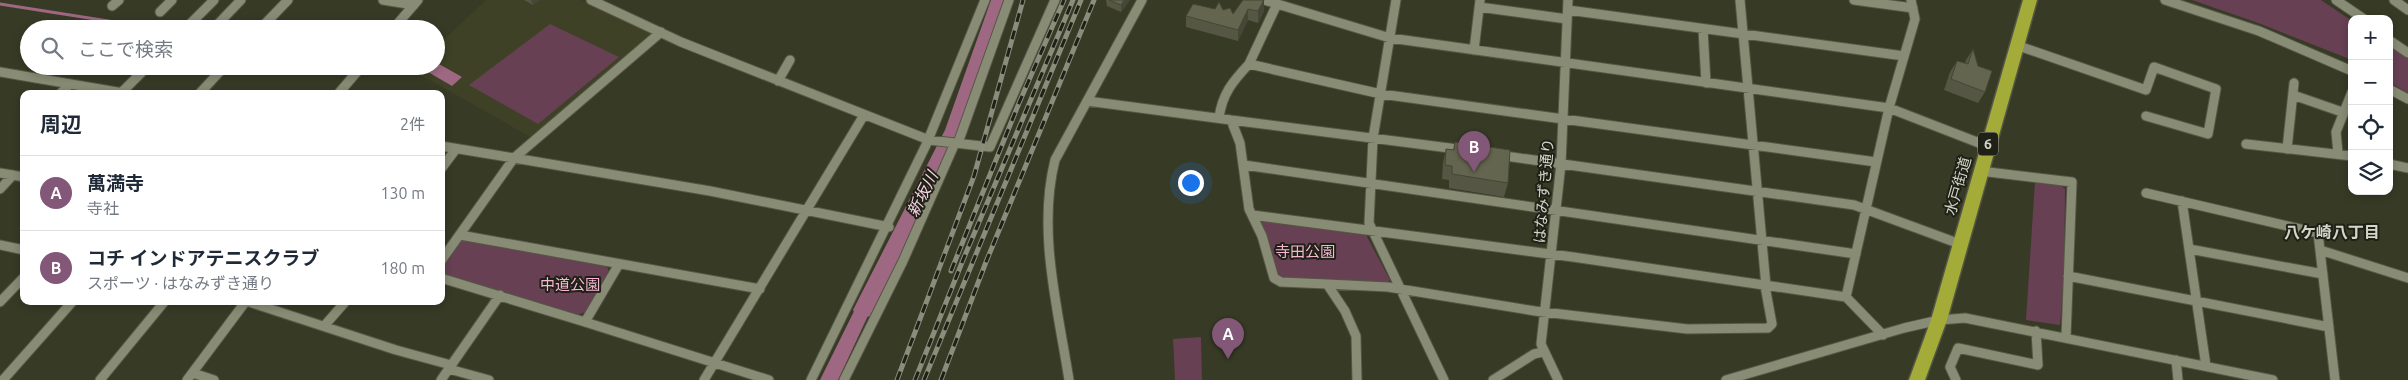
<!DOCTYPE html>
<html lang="ja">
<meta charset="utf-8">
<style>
body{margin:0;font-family:Ubuntu,"Noto Sans JP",sans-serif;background:#f2f2f3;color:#1f2937}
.controls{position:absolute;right:15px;top:15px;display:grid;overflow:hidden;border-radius:10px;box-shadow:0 2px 8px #0003}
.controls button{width:45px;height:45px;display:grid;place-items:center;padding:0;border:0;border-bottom:1px solid #e0e1e3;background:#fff;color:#1f2937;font:25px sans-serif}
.you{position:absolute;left:1190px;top:182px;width:18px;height:18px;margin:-12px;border:4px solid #fff;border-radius:50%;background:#1a73e8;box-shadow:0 0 0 8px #1a73e833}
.badge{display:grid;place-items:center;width:32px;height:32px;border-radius:50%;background:#825777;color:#fff;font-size:16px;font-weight:700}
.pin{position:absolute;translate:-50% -41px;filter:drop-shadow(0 1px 2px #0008)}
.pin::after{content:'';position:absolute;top:26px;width:18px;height:15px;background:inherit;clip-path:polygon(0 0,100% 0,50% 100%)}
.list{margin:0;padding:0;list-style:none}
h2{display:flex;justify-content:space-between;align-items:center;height:65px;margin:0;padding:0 20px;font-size:21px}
h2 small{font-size:16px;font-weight:400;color:#747a83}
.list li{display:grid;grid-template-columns:32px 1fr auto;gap:15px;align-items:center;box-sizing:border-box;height:75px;padding:0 20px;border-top:1px solid #e0e1e3}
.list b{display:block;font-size:19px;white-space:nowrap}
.list p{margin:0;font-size:16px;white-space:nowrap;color:#747a83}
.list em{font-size:16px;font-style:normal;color:#747a83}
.icon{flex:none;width:28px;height:28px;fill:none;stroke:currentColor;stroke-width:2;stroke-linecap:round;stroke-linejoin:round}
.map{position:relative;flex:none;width:2408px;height:380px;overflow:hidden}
.search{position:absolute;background:#fff;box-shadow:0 2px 8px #0003;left:20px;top:20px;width:425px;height:55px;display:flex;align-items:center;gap:12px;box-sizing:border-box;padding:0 18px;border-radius:28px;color:#747a83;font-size:19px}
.panel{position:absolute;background:#fff;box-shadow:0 2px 8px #0003;left:20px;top:90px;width:425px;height:215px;border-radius:10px}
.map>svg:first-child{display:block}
.built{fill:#3e4125}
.green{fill:#674053}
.water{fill:#9e6883}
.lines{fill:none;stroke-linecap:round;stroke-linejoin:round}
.stream{stroke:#9e6883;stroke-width:3}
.river{fill:#9e6883;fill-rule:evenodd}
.minor-casing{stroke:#555745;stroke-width:11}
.highway-casing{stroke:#555745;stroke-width:3}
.minor{stroke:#898c74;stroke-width:9}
.highway{fill:#a3ac39;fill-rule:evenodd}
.rail-casing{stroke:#8a8d7c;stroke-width:5}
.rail{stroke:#1f2016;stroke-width:3;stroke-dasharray:9;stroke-linecap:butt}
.wall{fill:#555744}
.shaded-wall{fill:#454737}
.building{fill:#63654f;stroke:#454737}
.labels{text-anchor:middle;stroke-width:4;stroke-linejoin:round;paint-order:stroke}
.shield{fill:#1f2016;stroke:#9d9f93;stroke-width:1}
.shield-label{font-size:14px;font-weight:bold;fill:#d3d5c9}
.street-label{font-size:15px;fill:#d3d5c9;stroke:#1f2016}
.park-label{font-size:15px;fill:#f8b6d6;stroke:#1f2016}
.water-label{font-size:16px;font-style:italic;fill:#f5d3e3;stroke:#1f2016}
.neighbourhood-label{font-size:16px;font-weight:bold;fill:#d3d5c9;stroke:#1f2016}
</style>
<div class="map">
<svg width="2408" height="380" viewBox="0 0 2408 380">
<rect width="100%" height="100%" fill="#373a25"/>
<path class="built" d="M486,0H581L655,34L532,138L412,70L416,66H436V47Z"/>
<path class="green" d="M2192,0H2321L2352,21V60L2261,24Z
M550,24L619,57L538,124L469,85Z
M2389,46L2408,58V93L2389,82Z
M2035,181L2058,183L2065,189L2064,277L2060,325L2026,320Z
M1262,220L1365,233L1390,280L1385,284L1278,277L1259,222Z
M464,240L607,266L609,272L585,312L577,315L441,273C441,262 455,245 464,240Z
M1201,337L1202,380H1175L1173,339Z"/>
<path class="water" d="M439,64L462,77L452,86L428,72Z
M867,285L880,290L838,380H820Z"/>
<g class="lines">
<path class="stream" d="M0,4L159,29"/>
<path class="river" d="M991,0H1007L963,130L870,316L863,318L856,316L853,310L945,130Z"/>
<defs>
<path id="minor" d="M383,0L414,5
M591,0L681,42L929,140L990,147L1055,0
M1264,0L1390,38L1889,108L1987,146
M1396,0L1373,138L1369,223L1444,380
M1740,0L1766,286
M1854,0L1913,8
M2165,0L2259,31L2352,71
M2336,0L2364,19
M2394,0L2408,10
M1277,4L1249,64L1381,94L1876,162
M112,6L119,0
M1479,7L1567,19
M1568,10L1904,56
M160,12L172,0
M217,25L241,0
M185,29L214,0
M260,29L288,0
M393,29L418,0
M1703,29L1706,83
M2389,40L2408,53
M2016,45L2146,90L2154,67L2216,89L2208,134L2146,116
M1474,50L1480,0
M0,72L129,94
M778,81L790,60
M2389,89L2408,99
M60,94L70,84
M120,94L148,66
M199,94L225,66
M338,94L362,66
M2293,95L2342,112
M1087,101L1231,120L1240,143L1249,209L1262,236L1274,278L1281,282L1327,284L1345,311L1356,336L1357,380
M1219,118C1222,94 1233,81 1249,64
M1231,120L1465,150
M958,143L1009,0
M2246,144L2352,156
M441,146L514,158L441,261
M2287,149L2294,83
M2338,153L2336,132L2352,92
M1498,155L1854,205L1960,244
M514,158L710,191L889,227
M514,158L661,32
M2389,164L2408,168
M1244,165L1856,254
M441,169L456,149
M1980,171L2072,182L2066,337
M0,173L24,177
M0,189L13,175
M2146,193L2318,233L2335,380
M2182,201L2206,366
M1252,215L1573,257L1846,297L1883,335
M460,235L760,289
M0,245L24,250
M2189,249L2323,274
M2320,250L2408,278
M2068,276L2329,327
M441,278L585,322L619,264
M1327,284L1388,287L1535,311L1687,329L1768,328L1772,324L1765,286
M1846,297L1889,108L1915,19L1911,0
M246,301L396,350L451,365
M0,302L24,277
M585,322L769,380
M325,325L346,301
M2176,360L2178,380
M449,369L489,380
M193,373L214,380
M3,380L73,301
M100,380L165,301
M187,380L246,301
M441,380L500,295
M704,380L864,115
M811,380L926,145L985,0
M844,380L903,261L955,143
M1069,380C1058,309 1037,231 1055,160L1142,0
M1493,380L1534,354L1543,352
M1558,380L1541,344L1561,164L1568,0
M1726,380L1904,328L1939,320L1965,318L2273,380
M1956,380L1950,367L1958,348L2038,365L2036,331"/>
<path id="highway" d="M2023,0H2037L1947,320L1925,380H1909L1931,320Z"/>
</defs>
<use href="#minor" class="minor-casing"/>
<use href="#highway" class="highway-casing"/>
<use href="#minor" class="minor"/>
<use href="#highway" class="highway"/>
<defs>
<path id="rail" d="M951,271L1019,103L1064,0
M897,380L974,176L1023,0
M915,380L963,260L1073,0
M924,380L1081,0
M941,380L986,262L1094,0"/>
</defs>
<use href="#rail" class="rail-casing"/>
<use href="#rail" class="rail"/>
</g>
<path class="wall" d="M524,0H540L533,5Z
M1106,0H1130L1121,12L1107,6Z
M1264,0V11L1258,23L1248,20L1238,41L1186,27V16L1223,10L1233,14Z
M1973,49L1985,92L1978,103L1944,90L1950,72L1957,61L1965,63L1966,60Z
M1455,142L1508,183L1504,197L1449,188V180L1442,179L1443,163L1446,149L1453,150Z"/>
<path class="shaded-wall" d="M531,0H540L533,5Z
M1124,0H1130L1121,12V5Z
M1264,0V11L1258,23V11Z
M1248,9V20L1238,41V30Z"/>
<path class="building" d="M1109,0H1124L1121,5Z
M1243,0H1264L1258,11L1248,9L1238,30L1186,16L1193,4L1215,9L1219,2L1223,10L1230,8L1233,14Z
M1973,49L1978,66L1992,71L1985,92L1951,79L1957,61L1968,64Z
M1455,142L1510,150L1508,183L1452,174V166L1445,165L1446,149L1454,150Z"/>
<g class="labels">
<rect class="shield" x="1978" y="132.5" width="20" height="23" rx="4"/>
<g class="shield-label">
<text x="1988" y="149">6</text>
</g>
<g class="street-label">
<text transform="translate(1958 186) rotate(-74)" y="5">水戸街道</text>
<text transform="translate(1544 191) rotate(-85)" y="5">はなみずき通り</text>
</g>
<g class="park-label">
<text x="1305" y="257">寺田公園</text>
<text x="570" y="290">中道公園</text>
</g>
<g class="water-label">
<text transform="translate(922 194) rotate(-63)" y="6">新坂川</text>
</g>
<g class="neighbourhood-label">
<text x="2332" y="238">八ケ崎八丁目</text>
</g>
</g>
</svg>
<div class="controls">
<button>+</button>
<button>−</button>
<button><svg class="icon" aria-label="locate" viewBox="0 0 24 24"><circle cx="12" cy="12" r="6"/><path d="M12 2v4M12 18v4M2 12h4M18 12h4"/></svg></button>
<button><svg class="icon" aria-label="layers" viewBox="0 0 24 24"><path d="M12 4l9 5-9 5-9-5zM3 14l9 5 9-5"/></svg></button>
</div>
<div class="you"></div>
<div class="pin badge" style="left:1228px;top:359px">A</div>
<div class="pin badge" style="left:1474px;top:172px">B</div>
<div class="search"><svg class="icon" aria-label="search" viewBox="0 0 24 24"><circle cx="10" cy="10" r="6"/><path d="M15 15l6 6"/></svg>ここで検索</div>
<section class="panel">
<h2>周辺<small>2件</small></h2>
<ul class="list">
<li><span class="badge">A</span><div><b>萬満寺</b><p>寺社</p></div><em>130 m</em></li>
<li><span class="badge">B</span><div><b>コチ インドアテニスクラブ</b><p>スポーツ · はなみずき通り</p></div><em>180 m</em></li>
</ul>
</section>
</div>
